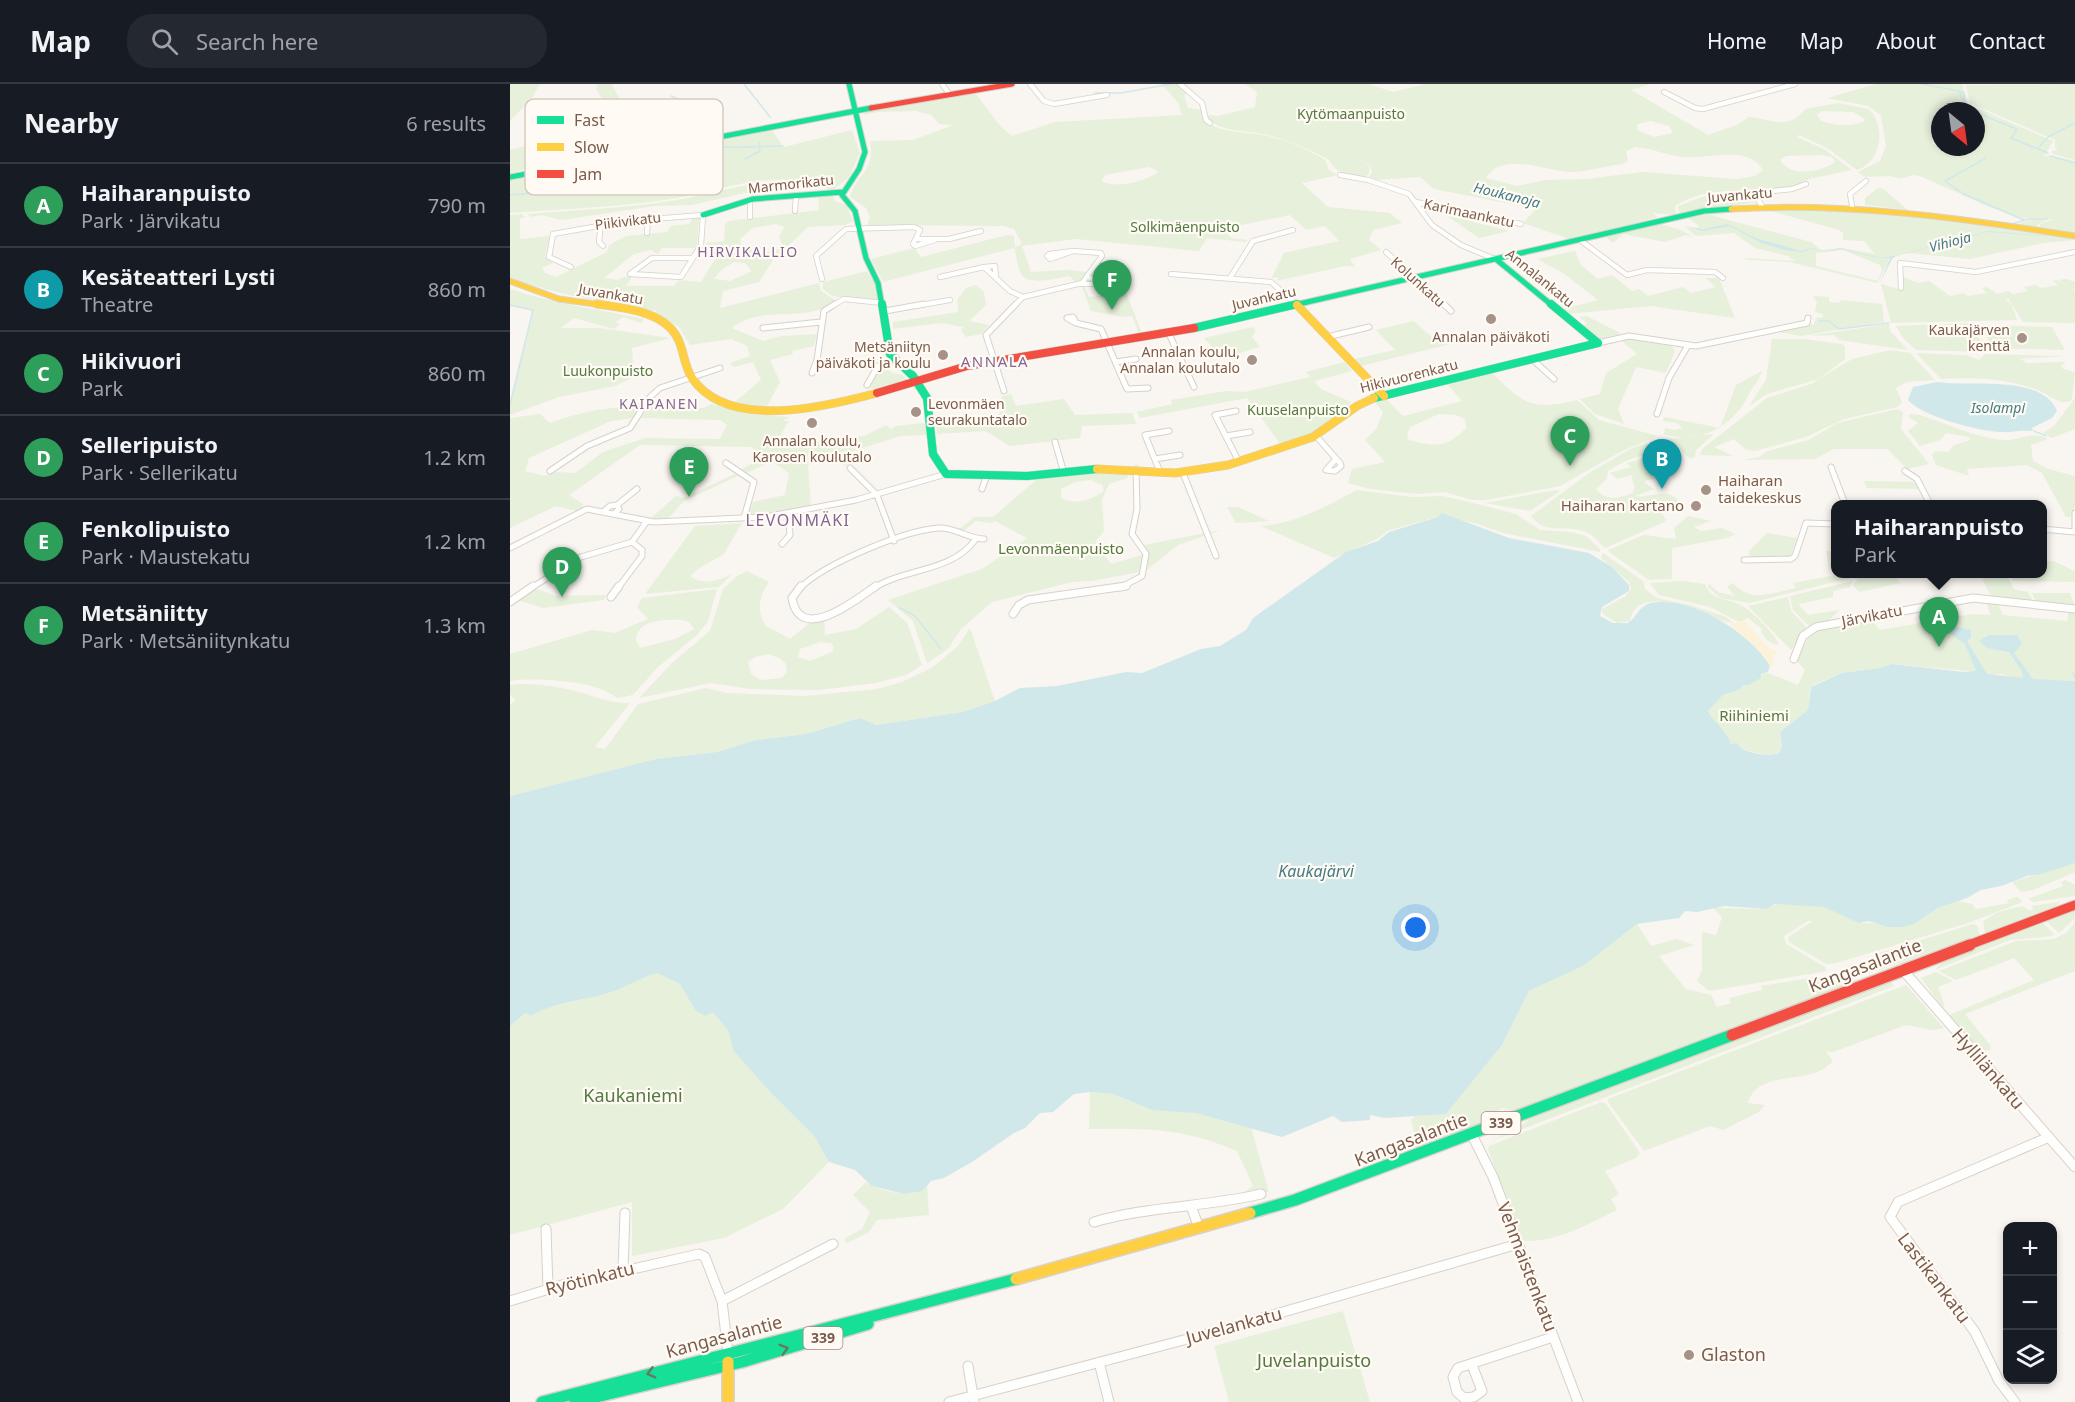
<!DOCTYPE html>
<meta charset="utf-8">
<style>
body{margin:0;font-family:"Noto Sans",sans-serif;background:#242831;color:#f1f3f6}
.controls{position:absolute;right:18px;bottom:18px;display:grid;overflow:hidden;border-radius:12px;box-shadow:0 3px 9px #0003}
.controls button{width:54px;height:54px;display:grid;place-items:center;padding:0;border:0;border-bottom:2px solid #363941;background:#171b24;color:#f1f3f6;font:30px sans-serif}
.compass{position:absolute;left:1421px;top:18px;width:54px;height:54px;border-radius:50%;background:#171b24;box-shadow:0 3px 9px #0003;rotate:151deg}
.you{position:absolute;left:906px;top:844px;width:21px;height:21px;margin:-15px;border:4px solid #fff;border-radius:50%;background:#1a73e8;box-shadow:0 0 0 9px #1a73e833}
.badge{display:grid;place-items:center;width:39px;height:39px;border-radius:50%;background:#2563eb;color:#fff;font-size:20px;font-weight:700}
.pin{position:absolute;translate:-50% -50px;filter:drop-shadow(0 2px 3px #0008)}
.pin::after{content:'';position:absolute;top:32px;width:21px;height:18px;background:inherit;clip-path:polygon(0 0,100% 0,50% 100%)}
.popup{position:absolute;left:1321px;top:416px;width:216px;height:78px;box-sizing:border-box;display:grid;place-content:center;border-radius:12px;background:#171b24;filter:drop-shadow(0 2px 4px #0005);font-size:20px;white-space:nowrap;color:#9ea1a6}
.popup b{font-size:22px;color:#f1f3f6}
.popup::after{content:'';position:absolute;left:50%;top:100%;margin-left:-12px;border:12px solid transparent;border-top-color:#171b24}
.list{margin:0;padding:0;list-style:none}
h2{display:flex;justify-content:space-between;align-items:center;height:78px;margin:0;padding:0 24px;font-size:26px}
h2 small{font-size:20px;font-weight:400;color:#9ea1a6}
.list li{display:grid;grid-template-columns:39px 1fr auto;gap:18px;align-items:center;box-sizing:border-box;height:84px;padding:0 24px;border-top:2px solid #363941}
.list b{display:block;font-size:22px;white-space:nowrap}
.list p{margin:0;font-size:20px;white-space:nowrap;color:#9ea1a6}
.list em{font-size:20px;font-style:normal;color:#9ea1a6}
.icon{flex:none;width:33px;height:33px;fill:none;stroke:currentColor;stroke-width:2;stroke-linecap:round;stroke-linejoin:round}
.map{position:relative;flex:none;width:1565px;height:1318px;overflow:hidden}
header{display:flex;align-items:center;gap:36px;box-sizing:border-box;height:84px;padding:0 30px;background:#171b24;border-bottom:2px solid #363941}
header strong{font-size:28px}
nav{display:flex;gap:33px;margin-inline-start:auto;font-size:21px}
.search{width:420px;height:54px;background:#242831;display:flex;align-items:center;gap:15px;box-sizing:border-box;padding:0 21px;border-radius:24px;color:#9ea1a6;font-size:22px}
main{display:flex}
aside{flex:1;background:#171b24}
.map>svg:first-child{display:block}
.green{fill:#e7f0db;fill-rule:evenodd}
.sand{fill:#fbf2d9}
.water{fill:#d0e8ea}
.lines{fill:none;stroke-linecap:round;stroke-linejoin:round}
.stream{stroke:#d0e8ea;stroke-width:1.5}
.street-far3-casing{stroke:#d7d1cb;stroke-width:6}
.street-far2-casing{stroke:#d7d1cb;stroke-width:7}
.street-far1-casing{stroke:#d7d1cb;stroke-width:9}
.street-casing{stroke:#d7d1cb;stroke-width:11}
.fast-far2-casing{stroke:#d9d2cb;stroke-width:7}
.fast-far1-casing{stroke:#d9d2cb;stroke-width:9}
.fast-casing{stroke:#d9d2cb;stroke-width:14}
.slow-far2-casing{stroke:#d9d2cb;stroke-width:7}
.slow-far1-casing{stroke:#d9d2cb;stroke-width:9}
.slow-casing{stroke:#d9d2cb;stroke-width:14}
.jam-far3-casing{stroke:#d9d2cb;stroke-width:7}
.jam-far2-casing{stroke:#d9d2cb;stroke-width:9}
.jam-far1-casing{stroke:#d9d2cb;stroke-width:11}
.jam-casing{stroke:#d9d2cb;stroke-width:14}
.street-far3{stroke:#fefefd;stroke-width:4.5}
.street-far2{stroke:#fefefd;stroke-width:5}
.street-far1{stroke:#fefefd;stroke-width:7}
.street{stroke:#fefefd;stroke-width:9}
.fast-far2{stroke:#16e098;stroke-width:5}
.fast-far1{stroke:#16e098;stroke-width:8}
.fast{stroke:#16e098;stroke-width:11}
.slow-far2{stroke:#ffcf43;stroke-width:5}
.slow-far1{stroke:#ffcf43;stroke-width:8}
.slow{stroke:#ffcf43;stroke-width:11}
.jam-far3{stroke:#f24e42;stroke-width:5}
.jam-far2{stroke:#f24e42;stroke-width:8}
.jam-far1{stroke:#f24e42;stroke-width:9}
.jam{stroke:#f24e42;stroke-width:11}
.oneway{stroke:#617d60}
.poi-dot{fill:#a69286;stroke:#fffaf3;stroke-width:2}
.labels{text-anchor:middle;stroke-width:4.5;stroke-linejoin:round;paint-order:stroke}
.far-park-label{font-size:14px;fill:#537a41;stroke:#fffaf3}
.far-street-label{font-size:14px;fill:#7a5c4d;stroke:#fffaf3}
.far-water-label{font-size:14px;font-style:italic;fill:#437c86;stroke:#fffaf3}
.far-neighbourhood-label{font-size:14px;letter-spacing:1.5px;fill:#846695;stroke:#fffaf3}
.far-poi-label{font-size:14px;fill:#7a5c4d;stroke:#fffaf3;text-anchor:end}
.shield{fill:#fffaf3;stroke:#a28b7f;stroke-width:1.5}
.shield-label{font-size:14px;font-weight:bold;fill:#7a5c4d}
.far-quarter-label{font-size:15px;letter-spacing:1.5px;fill:#846695;stroke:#fffaf3}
.poi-label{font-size:15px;fill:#7a5c4d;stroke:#fffaf3;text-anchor:start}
.park-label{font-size:15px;fill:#537a41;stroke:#fffaf3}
.street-label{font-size:15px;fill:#7a5c4d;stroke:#fffaf3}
.neighbourhood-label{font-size:16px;letter-spacing:1.5px;fill:#846695;stroke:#fffaf3}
.water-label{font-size:16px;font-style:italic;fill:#437c86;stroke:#fffaf3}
.near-street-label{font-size:18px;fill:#7a5c4d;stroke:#fffaf3}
.near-park-label{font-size:18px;fill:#537a41;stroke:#fffaf3}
.near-poi-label{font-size:18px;fill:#7a5c4d;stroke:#fffaf3;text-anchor:start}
.key{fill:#fffaf3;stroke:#d7cbc1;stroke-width:1.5}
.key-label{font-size:16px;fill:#7a5c4d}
</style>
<header>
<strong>Map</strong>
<div class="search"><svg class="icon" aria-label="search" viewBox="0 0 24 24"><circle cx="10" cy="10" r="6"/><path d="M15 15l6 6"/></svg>Search here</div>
<nav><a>Home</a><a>Map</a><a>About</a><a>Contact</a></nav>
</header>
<main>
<aside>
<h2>Nearby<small>6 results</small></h2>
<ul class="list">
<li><span class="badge" style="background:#2e9e5b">A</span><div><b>Haiharanpuisto</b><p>Park · Järvikatu</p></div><em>790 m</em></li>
<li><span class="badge" style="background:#0f9aa8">B</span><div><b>Kesäteatteri Lysti</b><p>Theatre</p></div><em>860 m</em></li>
<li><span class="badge" style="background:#2e9e5b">C</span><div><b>Hikivuori</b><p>Park</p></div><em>860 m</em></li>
<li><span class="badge" style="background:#2e9e5b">D</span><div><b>Selleripuisto</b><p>Park · Sellerikatu</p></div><em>1.2 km</em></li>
<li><span class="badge" style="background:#2e9e5b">E</span><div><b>Fenkolipuisto</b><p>Park · Maustekatu</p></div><em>1.2 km</em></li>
<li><span class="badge" style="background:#2e9e5b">F</span><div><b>Metsäniitty</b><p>Park · Metsäniitynkatu</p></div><em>1.3 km</em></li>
</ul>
</aside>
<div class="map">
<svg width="1565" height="1318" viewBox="0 0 1565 1318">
<rect width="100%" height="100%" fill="#f9f5f0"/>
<path class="green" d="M0,0H30L22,14L0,37Z
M88,0H102C113,24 116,23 142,27L157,58L135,63L108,39L86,5Z
M652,0H669L678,10L674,11L678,24L691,26L694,36C709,49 734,48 753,51C773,55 798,65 815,76L819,86L828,91L792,99L818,123L880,129L892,139L863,146L859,156L871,166L840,175L845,183L835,182L766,197L769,194L762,193L774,169L829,157L815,142L796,146L780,131L713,145L721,154L738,156L735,158L697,154L689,167L566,155L512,162L521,188L557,186L578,188L568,200L559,192C548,194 520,202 512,191C507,185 507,171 504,164L373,198L361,175L404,164L411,173L497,151L504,152L505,163L512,160L504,145L494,142L357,141L360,133L356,124L340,113C347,88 366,88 360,57L403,56L443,41L429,40L421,31L406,27L369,28L353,31L356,27L464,8C477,22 487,42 502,52L545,38L672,31L668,19ZM639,83L648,87L647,89C632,98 607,105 591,97L595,91Z
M735,0H858L883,8L916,0H1141L1121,6L1198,51L1227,41L1239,33C1260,35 1280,47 1295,25L1328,19L1359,25C1376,42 1372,78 1347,86L1317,64L1289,51L1287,53L1314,65L1342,86L1299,95L1281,104L1240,107V109C1213,105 1188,108 1165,122L1166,131L1143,129L1148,133L1062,156L1013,139L1026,125L924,105L910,93L864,96L859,93L862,88L861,83L843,68L860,83L858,91C845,98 825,89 819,76C802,66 781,58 762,52C744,46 705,50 696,31L708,32L745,23L747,8ZM1313,27L1343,28L1356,36C1343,44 1324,42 1310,36L1307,30ZM1141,37L1159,42L1163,49L1144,53L1127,46V40ZM1125,63C1141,64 1156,71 1172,73C1197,76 1237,59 1253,86L1245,92L1227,95L1132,88L1076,95L1036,96L1007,102L976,94C992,66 1037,88 1061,88C1077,88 1095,82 1112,80L1118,77L1116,67ZM1311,71L1322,73L1325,78C1312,88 1280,94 1270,76L1276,72Z
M1366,0H1452L1458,20L1543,57L1534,73L1538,71L1565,77V151L1444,133L1504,141L1525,135L1536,136L1527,141L1529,144L1530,140L1543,135L1512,134L1479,123L1410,92L1403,91L1391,95L1380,92L1355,93L1348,88L1370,77L1376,62L1371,31L1358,22L1317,14ZM1430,27H1466V63H1434L1422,60L1423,56L1430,54Z
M1565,0V76L1543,70L1542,67L1548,66L1545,64V56L1460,19L1456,1Z
M98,42V47L115,61L0,89V66Z
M260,44L274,63L342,46L350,69L339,93L322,107C268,81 216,106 161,115C108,123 53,125 0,129V95Z
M274,97L302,102L235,109L182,121L144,122L52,136L31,131L20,133L18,130C66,126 114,124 161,117C200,111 235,98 274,97Z
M1368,104L1373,105L1398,126L1355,121V114Z
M308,112H323L325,117L336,121L343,137L335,141L298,143L263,176L249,198L213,207L210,224L309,199L311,207L325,216C301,241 251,219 222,244L253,257L271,252L307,250L304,262L282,267L283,270L260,276L270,298L256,324L225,318L251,296L243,278L224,283L220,279L240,272L237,262L221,255L180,261L169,243L145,229L147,226L140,227C93,216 45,212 0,193V131L12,130L15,134H10V155L40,152L35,173L43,179L32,184L35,189L46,193L97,168L99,161L116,152L157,148L161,142L179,140L183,133L189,134L187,164H152L148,170L141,166L124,170L94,194L108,196L113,193H122L116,202H164L169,196L191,198L210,167L195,162L196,159L214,157L215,141L218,137L309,126ZM266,140L275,143L269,152L273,163C260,170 242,171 231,161L230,155L243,144ZM224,178L235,179L242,187L220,197L204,195L210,187Z
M1195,112C1199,122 1235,117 1248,118L1169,129L1168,122Z
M1329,123L1380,127L1565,154V156L1533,159L1460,175L1397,169L1380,173L1368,199L1279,178L1239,176L1234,174L1285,177L1278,172L1245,164L1224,149L1186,152L1175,143L1192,147L1198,144L1187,145L1189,142L1178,134L1162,136L1240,124ZM1254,125L1329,146L1333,149V156L1354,157L1365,170L1332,164L1311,166L1301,158L1200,131ZM1333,166L1370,181L1372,186L1368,197L1306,182V169Z
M936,131L999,147L969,154Z
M1150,140L1168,145L1184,153L1176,151L1155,158L1113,150L1103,159L1096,153Z
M1065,167L1071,181L1088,195L1102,191L1122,207L1129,205L1138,212L1173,203L1181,209L1206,203L1195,194H1209L1225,234L1140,222L1058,230L1053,225L1088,216L1053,189L1027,175Z
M357,187L366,200L369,215L365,218L322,212L313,205V198Z
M1393,193L1408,199L1419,197L1440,212L1453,209L1458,212L1477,209L1472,204L1477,203L1487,210L1498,207L1503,210L1518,207L1513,203L1526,201L1532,204L1548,201L1543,197L1546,196L1557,202L1548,196L1556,195L1565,198V205H1561L1565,206V239L1513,238L1498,214L1496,215L1502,221L1507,236L1381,239L1371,200L1393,206Z
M466,201L474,208L476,221L459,237L479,241L471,250L456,253L451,246L454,243L431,239L383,245V238L448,228L447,216L456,204Z
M613,201L633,252H630L622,232L613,233L581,227L572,203H575L579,213L599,211L606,202Z
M0,205C44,220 89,225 134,235L131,239L113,233L106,238L110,240L104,245L64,234L51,244H89L161,254L122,264L124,293L105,302L49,313L0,331V317L22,227L0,222Z
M1305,212L1319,213V218L1329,219L1330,216L1372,220L1374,238L1291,252L1269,248L1304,240L1306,234L1313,233V230L1305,228L1307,218L1303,213Z
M1077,232L1108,248L1110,250L1089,255L1074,242L1077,239L1069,233Z
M904,237L926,257L959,249L965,254L851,282L845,275L885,266L866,246Z
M1462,239L1476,268L1406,266L1393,254L1386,242Z
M1379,240L1380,247L1398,266L1329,256L1324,251L1298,252Z
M1471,241L1542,243L1555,266L1483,264Z
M742,243L746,247L742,253L750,263C719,271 716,281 694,254Z
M1121,254L1161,261L1165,267L1156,289L1126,283L1108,325L1114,340L1085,330L1070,315L1090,310L1096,289L1127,270L1112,257Z
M1262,255H1293L1332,260L1335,263V275L1309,295L1257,310L1239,322L1256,296Z
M1381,266L1400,269L1425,296L1397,298L1386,304L1392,318L1388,323L1334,335L1296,353L1245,367L1235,365L1224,355L1204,363L1223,372L1190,371L1192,365L1257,314L1301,300L1342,275Z
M1406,269L1456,271L1469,276L1475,270L1554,272L1510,275L1517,279L1556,278L1551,282L1553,285L1565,288L1562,316C1551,323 1538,310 1528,306C1495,294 1465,293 1431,295Z
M835,278L842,287L804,297L811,305L841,318L838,322L807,349L771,361L737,314L630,334L627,328L662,320L661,316L716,307L734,308L800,293L796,288Z
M374,280L382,289L393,291L396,296L368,306L360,304L361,295Z
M1252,287C1249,297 1242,303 1238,312C1222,343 1189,361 1154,350L1155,344L1165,346L1172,344L1168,339L1152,337L1155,333L1210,344L1226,301Z
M982,289C1014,320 1021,327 1067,316L1089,336L1148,352L1114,366L1050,402L976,416H962L934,408L907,410L860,405L838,399L842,385L875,378L855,356L866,345L873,328L865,318L876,315L893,332L952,317L937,300ZM929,330L946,331L955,335L956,344C938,364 924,363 899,356L897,351L900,343Z
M501,310L506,322L554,315L565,331L622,329L626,340L572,342L570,354L500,362L475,347L427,350L426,338L482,336L494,324L491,313Z
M1565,314V345L1542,354L1533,349L1544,342Z
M202,320L236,330L280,333L273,337H279L270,352L263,353L286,355L285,363L297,358L324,360L323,354L354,352L376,341L381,345L386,342L412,339L416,340V351L390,352L340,368L341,379L334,382L332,370L298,381L301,423L238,432L243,418L275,411L279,389L261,377L235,390L230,386L254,373L241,363L130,361L59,411L73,420V425L66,427L46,422L0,444V334L30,330L40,339C69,328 99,322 130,323L123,334L101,337L19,374L15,387L34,392L47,388L65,389L93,368L135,354L210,355L217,341L210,336L131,334L140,322L193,324Z
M1387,325L1393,328L1391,345L1419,380L1397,385L1377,365H1324L1305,375L1233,376L1249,373L1258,367L1299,356L1327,339Z
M1400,330L1410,331C1436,339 1464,353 1492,356C1508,357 1524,346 1538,355L1521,361L1523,377L1538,385L1565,392V422L1560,433H1556L1532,389L1517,381L1457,385L1459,392L1426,381L1422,371L1425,367L1438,368L1444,361L1460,356L1459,353L1436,349L1430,356L1410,362L1398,347L1408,339L1398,333Z
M1204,350L1186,366L1185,373L1181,375L1157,355Z
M1151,355L1163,365C1151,373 1143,368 1130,372C1118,375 1108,381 1098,387L1097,395L1086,405C1095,417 1109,415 1122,409L1125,403L1122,395L1123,391L1107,395L1100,389L1121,383L1117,379L1136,374L1149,385L1140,388L1154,389L1158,393L1137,396L1134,398L1144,405L1125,412C1141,415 1157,401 1169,418L1167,423H1148L1156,436L1154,438L1095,464C1087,458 1084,450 1073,447C1054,441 1034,451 1021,432L1079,389L1122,364Z
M603,386L619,387L617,394L599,400L592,416L594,447L585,458L601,480L632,471L631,488L582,497L562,498L482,518L451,545L438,565L417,579L403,537L378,516L472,485L517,454L485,437L482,439L466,437L452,448L448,446L464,433H483L527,395ZM581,396L592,401L594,407C583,415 564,423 551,413V405L565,398Z
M227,389L230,391L174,417L157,436L140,435L166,412L173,414Z
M1354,397L1406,398L1410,405L1357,404Z
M847,406L902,413L933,412L971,421L1006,430L1030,446L1061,448L1076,452L1090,465V468L993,449L968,440L931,432L877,447L867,455L824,474L751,442C787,439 815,423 847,406Z
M1046,406L1050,407L1020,427L975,419Z
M717,423H728L759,437L726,439Z
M1178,432L1201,437L1184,443L1191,447L1212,444L1225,450L1217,454L1162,464V495L1139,496L1099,468L1098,466L1134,451L1166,455L1164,444Z
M232,439L214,470L188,485L180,492C193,502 208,497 222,490L209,503L135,510L185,442Z
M711,446L668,461L637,486L638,470L634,461Z
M1257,449L1287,454L1281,471C1270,477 1250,477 1239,471V467Z
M1316,467H1325L1326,490H1348V492L1240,519L1210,514L1198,503L1199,500L1208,508L1224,512L1217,502L1223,499C1240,520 1264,508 1286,504L1283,499L1326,491L1319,483Z
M1093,469L1133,497L1135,505L1147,514L1180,521L1214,532L1224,539C1203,539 1129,492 1120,537L1107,539L1093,530L1092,525L1116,512L1121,504L1119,498L1091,474Z
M1533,477H1543L1565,487V498L1504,497L1497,490H1532Z
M237,487L259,498C249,512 246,527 256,542L280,555L304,535L314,534L315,551L346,545L379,523L397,539L412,581L396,591L366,599L309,606L240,605L201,599L129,614L163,578L200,547L213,505L227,492ZM310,558L321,559L324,563L322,568L300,577L288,573L290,565ZM258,570L269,574L276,580L277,588L272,594L251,596L241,590L238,578L245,573Z
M1351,490H1400L1401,491L1387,494L1391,499L1349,508L1343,501Z
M1470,490H1496L1504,505L1518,508L1523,517L1481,512Z
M1172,497L1195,500C1202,519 1220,513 1234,523C1244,529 1266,551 1269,561C1259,560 1252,553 1251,544L1238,534L1229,538L1200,523L1149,511L1140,499Z
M1343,497L1340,503L1323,507V513L1288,520L1298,531L1329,526L1318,538L1299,542L1283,526L1280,512Z
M24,504L46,512L96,511L94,516L33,524L7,516Z
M207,505L198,537L187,551L147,584L123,611L107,614C89,597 25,593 0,597V570L82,546L105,549L138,535L127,523L132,514ZM172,536L179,538L184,545L165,555L130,564L126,557C126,535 156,535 172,536Z
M1522,509H1560L1565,522L1526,518Z
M1278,513L1281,527L1297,544L1281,566L1238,522Z
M1476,516L1487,517L1493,531L1557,537L1559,526L1565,527V597L1504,595L1492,590L1480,591L1459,587L1382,580L1370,584L1332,589L1303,601L1300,605L1298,626L1270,648L1272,662L1266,671C1252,670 1235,669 1226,659L1222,661L1198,627L1213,611L1231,605L1233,601L1251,594L1252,590L1258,589L1288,601L1295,586L1287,577L1301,549L1310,545L1359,534L1370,546L1462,530L1480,531Z
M460,544L485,617L453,628L366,641L350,634L296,650L246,656L207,668L146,675L0,712V620L6,617L0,610V601C20,598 46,602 65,607C84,612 101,620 120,619L85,663L95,665L128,620L196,604L217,609L295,612L367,605L392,598L423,583L448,562Z
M1565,779V788L1523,806L1511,808L1502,798Z
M1555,796L1565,801V812L1523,818L1518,815L1553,802L1551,798Z
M1507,813L1512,817L1510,819L1458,839L1326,879L1316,880L1279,858L1278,853L1303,837H1298L1274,852L1276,860L1315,883L1317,887L1199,907L1187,897L1192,886V848L1206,851L1212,833L1203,824L1257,825L1267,820L1314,823L1351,839L1404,840L1428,824L1448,817L1462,820L1466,825L1499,819L1497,816Z
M1551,818L1543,824L1475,849L1473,837L1488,828L1512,822L1520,827L1524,825L1521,822Z
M1565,825V834L1549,849L1537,838L1533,839L1544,850L1542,852L1500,856L1427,885L1426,884L1441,872Z
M1565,839V887L1455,930L1481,962L1480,966L1471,967L1439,931L1524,896L1504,874L1446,896L1429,887L1506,857L1544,855L1556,849Z
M1127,840L1141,862L1167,855L1184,861L1149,872L1176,905L1201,911L1207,923L1221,919L1219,914L1252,906L1251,902L1306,893L1329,895L1334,902L1002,1027L993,1024L985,1028L980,1038L909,1067L901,1036L905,1032L936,1030L992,961L1019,907L1073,882Z
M1463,840L1468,842L1470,851L1349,893L1348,885L1371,876L1366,870Z
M1426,888L1443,897L1428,903L1434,920L1433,924L1411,894Z
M147,889L170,900L185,926L203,928L219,948L224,966L262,1010L304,1052L319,1078L273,1125L214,1154L122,1172V1118L0,1151V942L17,929L21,932L33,925L101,908L120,898Z
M1379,896L1384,902L979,1058L1008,1044L1022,1033Z
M1396,901L1434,944L1423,946L1396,941L1323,968L1316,967L1323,978C1318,981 1313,986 1307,988C1286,997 1245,990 1238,1019L1255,1021L1249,1028L1213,1046L1200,1042L1134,1067L1098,1018V1015Z
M580,1008L603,1010L624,1019L686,1029L741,1043L759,1108L746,1107L726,1114L743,1102L727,1067C675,1044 635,1044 579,1045Z
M1091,1018L1096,1020L1130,1069L1126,1074L1095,1087L1109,1110L1101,1115L1107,1126C1078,1140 1048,1158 1014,1157L1011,1153L978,1065L979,1062Z
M356,1098C370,1107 404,1117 417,1101L419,1131L367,1136L359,1148L337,1159L334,1155L352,1145L360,1128L343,1111Z
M833,1227L860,1318H719L704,1262Z"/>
<path class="sand" d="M1233,537C1247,546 1251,563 1267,567L1263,573L1264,582H1260L1244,561L1220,540Z"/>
<path class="water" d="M1218,140L1245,154L1291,167L1301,164L1315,168L1329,164L1371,174L1388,171L1478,147L1565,154L1477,148L1386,172L1382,175L1370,199L1380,174H1368L1330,165L1315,168L1301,165L1293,168L1275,166L1251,159L1220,142L1192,147L1174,142L1193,145Z
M1427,298C1459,303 1533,290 1547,327L1542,334L1522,344L1523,347C1513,345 1502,349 1491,348C1468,347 1413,333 1398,316L1403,303Z
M932,429L999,454L1079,469L1102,483L1119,501V507L1092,523L1090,532L1103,539H1117C1126,536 1128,522 1141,519C1180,511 1241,549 1260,582L1258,588L1251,590V594L1239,601H1233L1231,605L1213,611L1198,627C1205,640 1216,646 1221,660L1227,659C1233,670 1256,672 1268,670L1272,662L1270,648L1298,626L1301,603L1332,589L1370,584L1382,580L1454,588L1466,587L1455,560L1435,546L1441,542L1461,546V554L1457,557L1477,590L1513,594L1512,587L1499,568L1477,564L1469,557L1479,551H1507L1512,560L1504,569L1523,595L1565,597V779L1531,790L1517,792L1491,802L1471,806L1457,814L1428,824L1404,840L1392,843H1378L1359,837L1349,839L1314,823L1265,820L1257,825L1215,822L1187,828L1175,827L1169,834L1127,840L1073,882L1019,907L992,961L936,1030L875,1034L860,1031V1036L832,1038L823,1032L772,1053L686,1029L642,1026L603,1010L580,1008L564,1010L543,1028L530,1029L515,1044L504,1049L462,1078L434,1094L421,1097L412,1107L394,1110L362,1102L345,1086L319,1078L304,1052L262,1010L223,966L219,948L203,928L195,932L185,926L170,900L147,889C130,894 114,904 98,909C72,917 44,918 21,932L16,929L0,942V712L146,675L207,668L246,656L296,650L350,634L366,641L453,628L485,617L510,604L547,602L616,588L632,589L691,565L710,562L736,546L743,534L836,468L868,457L879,448L928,433Z"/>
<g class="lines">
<path class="stream" d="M234,0L245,14
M1412,0L1449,7C1454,28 1489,37 1507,45L1501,54L1538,69
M1451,8L1454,9V19
M585,9H611L661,0
M161,12L171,16
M246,15L260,33
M127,22L144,26L166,58
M151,60L164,57
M170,63L175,69H207
M1529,63L1538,53L1565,39
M172,64L273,62
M1541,72L1565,79
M1476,74L1435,97L1454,110L1514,136
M235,75L250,67L249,59
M0,111L82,105
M1444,132L1502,140L1519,135H1538
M0,221L23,226L0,321
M1309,237H1319L1329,245L1379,239
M1524,347L1536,352
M390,524L405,532L431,565
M1563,589L1565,594"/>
<defs>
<path id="street-far3" d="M432,0L440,11
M520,0L534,17L544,20L597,11
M670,0L692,19L696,36L700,39
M1154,8L1185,24L1193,25L1285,0
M830,91L858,96L899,110L922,141L951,161L987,176
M240,117V133
M906,118L1011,140
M1252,122L1244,109L1282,105L1296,100
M1342,122L1340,110L1356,97
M285,127L286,112
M91,138L89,158L93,162
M137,149L138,133
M406,155H439L471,147
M1070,156L1117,191L1137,186L1205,188L1213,194
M563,167L540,175L537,172L539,170Z
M876,168L935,222
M142,174H183L171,193L120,190Z
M61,183L39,173L43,150L117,137L193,131L191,161L183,174
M474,183L485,182L486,194
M661,190L761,198L787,221
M430,193L474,183L500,207L513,213
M720,194L743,157L783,146
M312,195L306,172L336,145L404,143L410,146L403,160L405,162L425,156
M571,200H584L585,196L578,193
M1391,204L1390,179L1466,188L1565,168
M322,222L334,215L373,219
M405,222L440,216
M504,222L513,213L572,199L592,172L591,169L563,167"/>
<path id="street-far2" d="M934,220L941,227
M375,227L414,220
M563,233L566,239L557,234Z
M566,239L591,245L617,305L638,304
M253,244L311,238
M659,250L684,303
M817,253L859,243
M1088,259L1119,252L1186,262L1297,239L1298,234
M1022,275L1044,295
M606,278L626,275
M302,289L307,276L314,227L325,220
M357,301L368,282L386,274
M494,307L476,251L506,220
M726,327L705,331L729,378
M1147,330L1159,294L1177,263
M716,352L740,348
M806,352L830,379L831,382L825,387L816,386L826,375
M545,358L554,389
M645,375L670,371
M216,379L244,398L234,434
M1321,383L1335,420
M340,384L367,411L384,457
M40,387L77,362L120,344L140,313L150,304L210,284
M1395,387L1407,395L1420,420
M650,388L635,351L659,347
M673,389L706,472
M472,405L477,391
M107,421L127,405
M93,428L100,422L107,421L109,425L104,430
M1565,429V446
M1532,445L1565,448
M272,460L280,451L278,429
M0,464L77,425L144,438L255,433L346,416L436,390
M1234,476L1281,475L1285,472L1296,439L1326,440
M21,504L71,473L122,458L137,437
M108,504L132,472V466L122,458
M290,504C314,480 395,446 429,444C445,443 458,455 474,455
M364,504C395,484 442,488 465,456
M610,504L632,492L636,470L622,450L627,425L626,385"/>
<path id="street-far1" d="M291,502L282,514C290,562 348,514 366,502
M101,513L109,502
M0,518L23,502
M503,530L509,521L518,516L616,502
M1284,575L1293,552L1306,543L1463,514L1565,525"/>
<path id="street" d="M1392,885L1565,1083
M962,1051L983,1093L1068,1318
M681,1122L689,1144
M584,1138C639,1122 696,1123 751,1110
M36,1145L38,1204
M113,1185L115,1129
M0,1217L52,1201L189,1170L195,1173L212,1217L218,1269
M212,1217L323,1160
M589,1278L599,1318
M962,1281L972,1307L964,1313L954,1314L947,1308L943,1293L948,1284L1043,1253
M458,1282L464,1318
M439,1318L704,1248L1008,1160
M1505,1318L1489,1297L1465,1248L1380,1133L1388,1118L1539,1053"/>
<path id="fast-far2" d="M339,0L355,68L349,85L332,111L345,127L356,174L368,199L372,222
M0,93L361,24
M193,131L243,115L333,108
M987,176L1043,222
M780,222L1194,127L1221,125"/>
<path id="fast-far1" d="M372,220L380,270L403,292L417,314L423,370L436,390L517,392L587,385
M1041,220L1088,259
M684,244L787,220
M864,314L1088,259"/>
<path id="fast" d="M740,1129L785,1116L1222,951
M32,1318L506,1195
M65,1318L232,1278L358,1240"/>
<path id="slow-far2" d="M1221,125C1337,118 1450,134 1565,152
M0,197L49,215L99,222"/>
<path id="slow-far1" d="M87,220C114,224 155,227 168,255C174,267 174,282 182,294C218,347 315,323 367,309
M787,221L874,312
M587,385L665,389L718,381L803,353L847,322L864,314"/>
<path id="slow" d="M506,1195L740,1129
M218,1278V1318"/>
<path id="jam-far3" d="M361,24L502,0"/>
<path id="jam-far2" d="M367,309L457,282L684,244"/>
<path id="jam-far1" d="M1456,862L1565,821"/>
<path id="jam" d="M1222,951L1460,861"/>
</defs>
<use href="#street-far3" class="street-far3-casing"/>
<use href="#street-far2" class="street-far2-casing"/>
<use href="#street-far1" class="street-far1-casing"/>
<use href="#street" class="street-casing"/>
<use href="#fast-far2" class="fast-far2-casing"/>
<use href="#fast-far1" class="fast-far1-casing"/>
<use href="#fast" class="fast-casing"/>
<use href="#slow-far2" class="slow-far2-casing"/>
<use href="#slow-far1" class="slow-far1-casing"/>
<use href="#slow" class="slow-casing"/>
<use href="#jam-far3" class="jam-far3-casing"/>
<use href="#jam-far2" class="jam-far2-casing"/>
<use href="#jam-far1" class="jam-far1-casing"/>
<use href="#jam" class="jam-casing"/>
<use href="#street-far3" class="street-far3"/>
<use href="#street-far2" class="street-far2"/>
<use href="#street-far1" class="street-far1"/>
<use href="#street" class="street"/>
<use href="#fast-far2" class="fast-far2"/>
<use href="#fast-far1" class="fast-far1"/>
<use href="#fast" class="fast"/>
<use href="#slow-far2" class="slow-far2"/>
<use href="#slow-far1" class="slow-far1"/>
<use href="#slow" class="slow"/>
<use href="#jam-far3" class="jam-far3"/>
<use href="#jam-far2" class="jam-far2"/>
<use href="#jam-far1" class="jam-far1"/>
<use href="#jam" class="jam"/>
</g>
<defs><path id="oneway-chevron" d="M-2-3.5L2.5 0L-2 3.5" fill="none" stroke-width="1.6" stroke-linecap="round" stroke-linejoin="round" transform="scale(1.5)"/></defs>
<g class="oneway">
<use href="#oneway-chevron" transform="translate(274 1265) rotate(-16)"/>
<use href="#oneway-chevron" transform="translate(141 1289) rotate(165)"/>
</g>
<g class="poi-dot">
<circle cx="981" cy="235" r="6"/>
<circle cx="1512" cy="254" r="6"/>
<circle cx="433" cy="271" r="6"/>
<circle cx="742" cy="276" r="6"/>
<circle cx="406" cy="328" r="6"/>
<circle cx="302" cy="339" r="6"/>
<circle cx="1196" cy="406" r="6"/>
<circle cx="1186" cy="422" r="6"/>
<circle cx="1179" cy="1271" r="6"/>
</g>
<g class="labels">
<g class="far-park-label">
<text x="841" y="35">Kytömaanpuisto</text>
<text x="675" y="148">Solkimäenpuisto</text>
<text x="98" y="292">Luukonpuisto</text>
<text x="788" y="331">Kuuselanpuisto</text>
</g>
<g class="far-street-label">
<text transform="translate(281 100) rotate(-6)" y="5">Marmorikatu</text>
<text transform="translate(1230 111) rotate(-5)" y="5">Juvankatu</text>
<text transform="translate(959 129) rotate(12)" y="5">Karimaankatu</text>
<text transform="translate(118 137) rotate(-7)" y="5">Piikivikatu</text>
<text transform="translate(1030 194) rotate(39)" y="5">Annalankatu</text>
<text transform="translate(908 198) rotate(42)" y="5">Kolunkatu</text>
<text transform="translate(101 210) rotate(10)" y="5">Juvankatu</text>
<text transform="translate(754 214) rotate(-13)" y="5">Juvankatu</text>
<text transform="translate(899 292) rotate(-14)" y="5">Hikivuorenkatu</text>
</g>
<g class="far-water-label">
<text transform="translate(997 111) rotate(14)" y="5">Houkanoja</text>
<text transform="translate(1440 158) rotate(-15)" y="5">Vihioja</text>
<text x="1488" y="329">Isolampi</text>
</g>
<g class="far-neighbourhood-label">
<text x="238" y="173">HIRVIKALLIO</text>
<text x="149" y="325">KAIPANEN</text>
</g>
<g class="far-poi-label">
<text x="1500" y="251">Kaukajärven<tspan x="1500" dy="16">kenttä</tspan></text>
<text x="981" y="258" text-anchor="middle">Annalan päiväkoti</text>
<text x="421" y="268">Metsäniityn<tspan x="421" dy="16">päiväkoti ja koulu</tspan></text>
<text x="730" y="273">Annalan koulu,<tspan x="730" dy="16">Annalan koulutalo</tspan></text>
<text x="418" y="325" text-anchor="start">Levonmäen<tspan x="418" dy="16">seurakuntatalo</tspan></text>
<text x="302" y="362" text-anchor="middle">Annalan koulu,<tspan x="302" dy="16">Karosen koulutalo</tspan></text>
</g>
<g class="shield">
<rect x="971.5" y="1028" width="39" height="22" rx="4.5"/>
<rect x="293.5" y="1243" width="39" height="22" rx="4.5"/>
</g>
<g class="shield-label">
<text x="991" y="1044">339</text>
<text x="313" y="1259">339</text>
</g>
<g class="far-quarter-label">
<text x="485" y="283">ANNALA</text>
</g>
<g class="poi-label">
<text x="1208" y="402">Haiharan<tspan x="1208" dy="17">taidekeskus</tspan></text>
<text x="1174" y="427" text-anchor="end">Haiharan kartano</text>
</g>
<g class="park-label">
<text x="551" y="470">Levonmäenpuisto</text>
<text x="1244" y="637">Riihiniemi</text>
</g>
<g class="street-label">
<text transform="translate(1362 532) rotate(-11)" y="5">Järvikatu</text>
</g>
<g class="neighbourhood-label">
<text x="288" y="442">LEVONMÄKI</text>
</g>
<g class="water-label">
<text x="806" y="793">Kaukajärvi</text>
</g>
<g class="near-street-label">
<text transform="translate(1355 882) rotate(-21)" y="6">Kangasalantie</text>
<text transform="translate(1478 985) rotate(49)" y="6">Hyllilänkatu</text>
<text transform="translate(901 1056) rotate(-21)" y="6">Kangasalantie</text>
<text transform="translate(1017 1183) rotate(69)" y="6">Vehmaistenkatu</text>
<text transform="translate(1424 1194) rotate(53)" y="6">Lastikankatu</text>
<text transform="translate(80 1195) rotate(-14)" y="6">Ryötinkatu</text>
<text transform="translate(724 1242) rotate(-15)" y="6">Juvelankatu</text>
<text transform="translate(214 1253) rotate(-15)" y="6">Kangasalantie</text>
</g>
<g class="near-park-label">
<text x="123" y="1018">Kaukaniemi</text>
<text x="804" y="1283">Juvelanpuisto</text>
</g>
<g class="near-poi-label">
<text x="1191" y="1277">Glaston</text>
</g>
</g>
<rect x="15" y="15" width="198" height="96" rx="9" class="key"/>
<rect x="27" y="32" width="27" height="8" fill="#16e098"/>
<rect x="27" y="59" width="27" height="8" fill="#ffcf43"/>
<rect x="27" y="86" width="27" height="8" fill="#f24e42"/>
<g class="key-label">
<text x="64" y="42">Fast</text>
<text x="64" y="69">Slow</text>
<text x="64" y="96">Jam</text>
</g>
</svg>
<div class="controls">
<button>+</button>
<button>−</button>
<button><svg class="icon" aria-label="layers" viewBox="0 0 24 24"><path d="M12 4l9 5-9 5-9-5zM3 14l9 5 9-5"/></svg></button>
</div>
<svg class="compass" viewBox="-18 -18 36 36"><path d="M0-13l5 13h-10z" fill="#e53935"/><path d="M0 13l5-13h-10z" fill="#9ea1a6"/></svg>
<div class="you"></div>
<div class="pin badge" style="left:1429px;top:563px;background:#2e9e5b">A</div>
<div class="popup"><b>Haiharanpuisto</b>Park</div>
<div class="pin badge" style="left:1152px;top:405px;background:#0f9aa8">B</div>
<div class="pin badge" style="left:1060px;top:382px;background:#2e9e5b">C</div>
<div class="pin badge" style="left:52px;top:513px;background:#2e9e5b">D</div>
<div class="pin badge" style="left:179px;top:413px;background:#2e9e5b">E</div>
<div class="pin badge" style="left:602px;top:226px;background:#2e9e5b">F</div>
</div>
</main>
